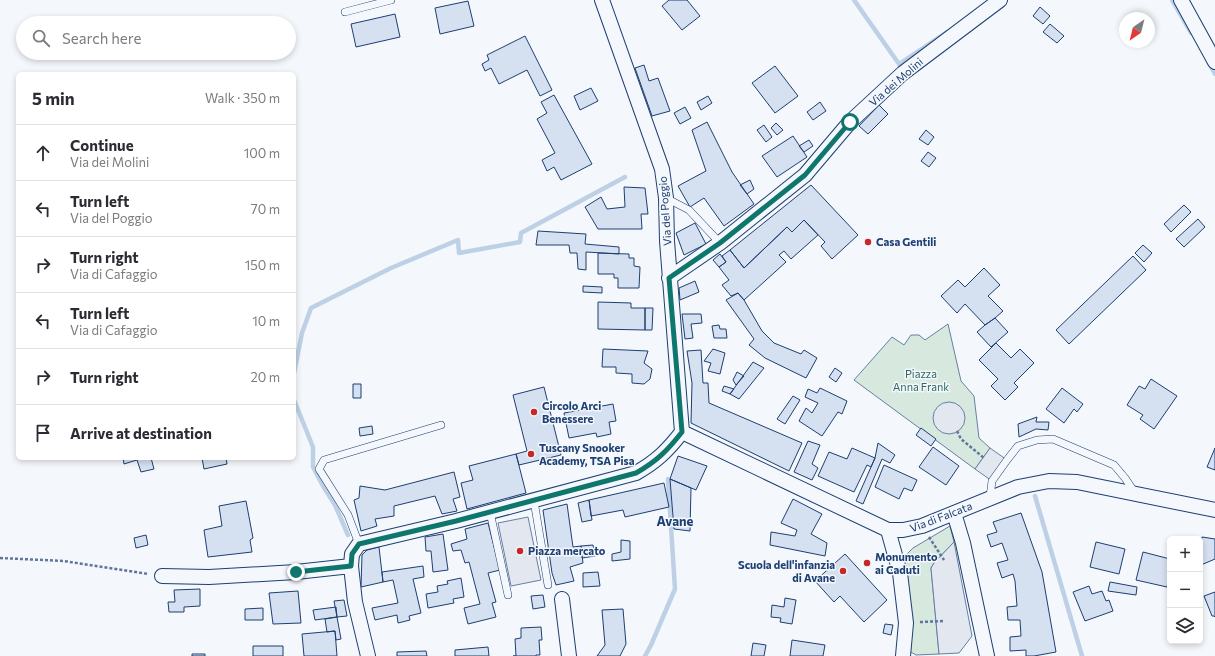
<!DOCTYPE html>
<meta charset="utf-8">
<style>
body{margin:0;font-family:Commissioner,sans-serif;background:#f2f2f3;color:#2b2b33}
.controls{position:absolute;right:12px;bottom:12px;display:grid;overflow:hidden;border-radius:6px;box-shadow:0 2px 6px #0003}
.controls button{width:36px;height:36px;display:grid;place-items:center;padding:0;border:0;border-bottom:1px solid #e1e1e2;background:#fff;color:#2b2b33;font:20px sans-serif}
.compass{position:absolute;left:1119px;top:12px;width:36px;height:36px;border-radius:50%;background:#fff;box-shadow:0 2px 6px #0003;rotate:215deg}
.stop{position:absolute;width:12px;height:12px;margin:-9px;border:3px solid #0f766e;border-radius:50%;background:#fff}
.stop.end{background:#0f766e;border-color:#fff;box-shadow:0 1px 4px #0008}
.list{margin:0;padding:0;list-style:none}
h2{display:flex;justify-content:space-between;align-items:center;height:52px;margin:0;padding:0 16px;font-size:17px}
h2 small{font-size:13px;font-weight:400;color:#7c7c81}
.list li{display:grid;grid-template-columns:26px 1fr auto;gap:12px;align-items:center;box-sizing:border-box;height:56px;padding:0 16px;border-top:1px solid #e1e1e2}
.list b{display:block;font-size:15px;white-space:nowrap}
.list p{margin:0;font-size:13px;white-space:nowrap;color:#7c7c81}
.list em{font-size:13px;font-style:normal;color:#7c7c81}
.icon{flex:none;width:22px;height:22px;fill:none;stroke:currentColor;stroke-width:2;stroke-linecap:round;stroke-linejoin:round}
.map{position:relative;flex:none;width:1215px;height:656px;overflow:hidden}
.search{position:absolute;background:#fff;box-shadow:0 2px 6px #0003;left:16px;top:16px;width:280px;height:44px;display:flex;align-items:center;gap:10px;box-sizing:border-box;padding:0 14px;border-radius:22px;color:#7c7c81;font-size:15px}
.panel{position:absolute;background:#fff;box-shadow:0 2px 6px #0003;left:16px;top:72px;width:280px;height:388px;border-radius:6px}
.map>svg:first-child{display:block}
.green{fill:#d7e8df;stroke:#687fa3}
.parking{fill:#e3e8f0;stroke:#687fa3}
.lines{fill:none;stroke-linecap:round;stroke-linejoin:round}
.stream{stroke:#bed0e5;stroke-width:4.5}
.building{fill:#d5e0f0;stroke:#1d3f73}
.service-casing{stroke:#1d3f73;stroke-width:8}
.minor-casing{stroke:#1d3f73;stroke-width:16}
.path{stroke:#5e769c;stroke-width:2.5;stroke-dasharray:3 2;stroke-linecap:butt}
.service{stroke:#f4f7fb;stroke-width:7}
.minor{stroke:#f4f7fb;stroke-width:14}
.route{stroke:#0f766e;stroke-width:5}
.poi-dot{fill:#c62828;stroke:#f4f7fb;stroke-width:1.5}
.labels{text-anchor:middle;stroke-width:3;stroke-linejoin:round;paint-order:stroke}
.street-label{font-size:11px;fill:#1d3f73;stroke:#f4f7fb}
.poi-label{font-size:11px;font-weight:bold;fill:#1d3f73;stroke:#f4f7fb;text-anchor:start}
.park-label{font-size:11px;fill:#2c6c60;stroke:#f4f7fb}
.quarter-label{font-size:13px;font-weight:bold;fill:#1d3f73;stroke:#f4f7fb}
</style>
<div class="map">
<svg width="1215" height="656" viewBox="0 0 1215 656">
<rect width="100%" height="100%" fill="#f4f7fb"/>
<path class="green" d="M948,324L961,381L974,396L979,438L990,448L975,469L854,380L892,337L904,345L911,335H919L925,340Z
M950,526L954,542L934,563L931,568L939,654L916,655L909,651L911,622L905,559L908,553L913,548Z"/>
<path class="parking" d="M933 418a16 16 0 1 1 32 0a16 16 0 1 1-32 0Z
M990,448L1007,460L992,481L975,469Z
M528,517L541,580L511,586L498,523Z
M954,542L972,636L959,653L939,654L931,568L934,563Z"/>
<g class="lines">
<path class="stream" d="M854,0L899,64L947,32
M1172,0L1191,33
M1209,63L1215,74
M294,373L302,333L311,308L391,268L458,240L459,253L520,242L521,233L625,177
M294,400L313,447V467L323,486L335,505L348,535
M1035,496L1082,656
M645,656L651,645L675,589L668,479"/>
</g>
<path class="building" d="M669,0H687L700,16L682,30L662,6Z
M468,1L474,26L440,34L435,8Z
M1040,7L1050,16L1043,24L1033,16Z
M395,14L400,37L356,47L351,24Z
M1050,24L1064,36L1057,43L1043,32Z
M525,36L552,90L540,96L527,70L499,84L491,68L485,71L482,64L489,60L487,55Z
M644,65L649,81L658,78L670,111L652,116L635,68Z
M775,66L798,96L775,113L752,83Z
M591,88L598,101L580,110L574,96Z
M554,95L592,164L561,180L554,167L547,171L542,160L555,153L537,119L547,113L541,102Z
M708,96L712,103L701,110L697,102Z
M820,102L826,111L813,120L807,112Z
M879,105L888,114L868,134L859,126Z
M685,107L691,118L680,124L674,113Z
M707,122L732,172L754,204L724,226L704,198L690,207L678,186L706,171L692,130Z
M776,123L783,130L777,135L771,128Z
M764,125L772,137L766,142L757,130Z
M926,130L934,137L928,145L919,139Z
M793,136L807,157L777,177L762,156Z
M809,140L813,146L804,152L799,146Z
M928,152L936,158L929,167L921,161Z
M750,180L754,189L747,194L740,185Z
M811,185L858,235L832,259L821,246L825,242L804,220L792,232L787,227L744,268L730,250Z
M624,187L645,188L648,214H641L642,229H598L585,207L601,197L607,209L625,207Z
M1184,205L1191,212L1171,232L1164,224Z
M1198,219L1205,227L1184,247L1176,239Z
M804,220L818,235L791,259L784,251L779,255L786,262L744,300L738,293L731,296L722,285L729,280L719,267L726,262L722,256L730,250L744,268L787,227L792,232Z
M695,223L706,244L684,255L676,233Z
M538,231L586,234L585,244L619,247V254L586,252V270L578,269L577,253H570L569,245H536Z
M1143,245L1152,253L1144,262L1135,253Z
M598,253L629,254V258H634V266L640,267L639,288H618V278H614V274H598Z
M720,254L726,262L719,267L713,260Z
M1133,256L1146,270L1069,344L1056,330Z
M984,268L1000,285L988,296L1003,311L995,318L985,325L965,304L957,313L941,296L958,280L965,287Z
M695,281L699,292L680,300L679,288Z
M583,286L602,287V293L583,292Z
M738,293L744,300L762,331L774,343L801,354L804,350L817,358L806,378L765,358L749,345L754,339L726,300Z
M598,302L631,303V308H645V330L598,329Z
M645,308H653L652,330H645Z
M682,314H701L702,323L691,324L693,338L685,339Z
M995,318L1008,332L991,347L977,332L985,325Z
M719,325L720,329H726L727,338H714L712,326Z
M996,343L1011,358L1020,349L1034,363L1014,383L1018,387L1005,400L991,386L998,379L979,360Z
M603,349L648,351L644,363L652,369L650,379L644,384L632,383V374L616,373V367H602Z
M713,349L725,353L720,374L708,371L711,363L704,361Z
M701,350L703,383H708L709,403L802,443L789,471L691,423L692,383L687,351Z
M753,362L764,368L739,399L730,394Z
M835,368L842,373L836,382L829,377Z
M737,372L744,376L736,385L733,380Z
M1151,379L1177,396L1154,429L1140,419L1143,415L1127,405L1139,386L1145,389Z
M353,384H361V398H353Z
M724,386L734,389L730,394L722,391Z
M544,387L561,455L519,465L516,454L527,451L513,395Z
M820,388L847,401L842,414L838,412L822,436L799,421L806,408L812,413L818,403L805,397L808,389L817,393Z
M1062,388L1083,404L1077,412L1074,409L1064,423L1046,409Z
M793,396L800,400L785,424L777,419Z
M613,404L616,421L609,422L611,434L597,437L596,433L569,438L564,413Z
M1037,417L1036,422H1049L1048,430L1036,429L1019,437L1018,424Z
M372,426L373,434L360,436L359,428Z
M921,428L936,439L931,446L916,435Z
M808,441L820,445L812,464L818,468L812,480L794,472Z
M878,443L895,455L890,463L882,459L863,504L856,501L875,458Z
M933,447L959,466L946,485L919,467Z
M852,448L875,458L871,467L867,465L854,492L818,476L829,452L847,459Z
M1215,448V470L1207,467Z
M516,454L526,493L467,509L461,483L473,480L469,466Z
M678,456L707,466L696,490L670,479Z
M123,458H151L154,469L141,472L137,460L124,464Z
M202,458H226L227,464L204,469Z
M884,465L917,480L912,491L904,488L899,499L875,487Z
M454,472L460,497L453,499L457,511L442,514L435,496L394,506V516L375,519L377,526L361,531L354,500L359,498L360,486L385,490Z
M670,479L691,488L690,531L674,529Z
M664,483L669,507L625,517L623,510L591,516L589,500Z
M793,499L822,514L811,534L827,543L825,556L770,545L771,532L795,536L797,530L781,523Z
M589,500L592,520L582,522L578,503Z
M246,501L253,538L250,540L252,552L208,557L204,530L222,526L219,506Z
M567,504L573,547L581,546L583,563L570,567L574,581L556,585L552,573L543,510Z
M1021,513L1042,572L1056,652L1034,656H1026V650L1010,651V637L1021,636L1020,620H1008L1007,607L1017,606L1015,581L1013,574L1002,578L997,563L1008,560L1002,543L991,547L987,535L997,532L993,522Z
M488,523L500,570L488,573L496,602L492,603L496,617L468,624L464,608L480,604L469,562L465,563L461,550L453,551L451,544L467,539L465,529Z
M443,534L448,570L433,572L431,551H426L425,537Z
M146,535L148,545L136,548L134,538Z
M1202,537L1215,539V559L1201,565L1200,546Z
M621,540L630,541V559L612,561V554L621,552Z
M1096,542L1125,549L1119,574L1090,567Z
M593,545L595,556L582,558L581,546Z
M379,547L383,582L361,587L362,555L367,550Z
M1143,552L1170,559V575L1167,587L1136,580Z
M845,554L887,600L864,622L840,596L834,602L815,581Z
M423,566L424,577L413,579L421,613L409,616L410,620L398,623L397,615L375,620L372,608L398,603L393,580L383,582L382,572Z
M598,572L600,586L583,587V573Z
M461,578L464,597L453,599L454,603L428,608L426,594L438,592L437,586L448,584L447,581Z
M1110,582L1137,587L1136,595L1108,591Z
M1089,586L1092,594L1102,591L1106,601L1109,600L1113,611L1085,621L1073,592Z
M200,589V606L184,607V612H169L168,602H175L174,590Z
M298,591L301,623L273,624L269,593Z
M1215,592V617L1214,616H1212L1204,596Z
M543,595L545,607L533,609L531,596Z
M785,598L796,600L792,624L780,622L781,618L771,617L772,605L784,607Z
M344,600L347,616L337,617L334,601Z
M336,607L337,617L315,620L313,610Z
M263,608V620H245V609Z
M623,609L626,644L620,656H597L605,645L602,610Z
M337,617L341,639L336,640L335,631L327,632L325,619Z
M885,624L893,625L891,635L883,633Z
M541,627L542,640H539L540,655H536V656H513H516L515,639L521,638V628Z
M335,631L337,656H304L302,634Z
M792,640L825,645L823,656H790Z
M753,643L766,645L764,656H751Z
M253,646H283V656H253Z
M488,647L489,656H455V650Z
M426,651L427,656H397V652Z
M192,654H205V656H192Z"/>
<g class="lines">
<defs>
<path id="service" d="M345,12L391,0
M666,198L689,210L720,243
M990,497L992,481L1007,460L1018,446L1037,440L1053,439L1114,465L1125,478L1135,493
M534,501L548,585
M490,512L508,595
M359,544L348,515L319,469L324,460L441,425"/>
<path id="minor" d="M602,0L662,169L666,198L667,241L682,432
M1181,0L1215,62
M669,278L720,243L805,175L850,122L903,73L1000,0
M682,432L888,530H903L922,526L1018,487L1049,481L1077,482L1215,510
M954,513L963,543L987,656
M888,530L900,573L906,623L903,656
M162,576L209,577L296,572L351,566
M562,599L569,656
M368,656L355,602L351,566L352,554L359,544L456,521L636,473C657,461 667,451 682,432"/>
</defs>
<use href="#service" class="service-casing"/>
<use href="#minor" class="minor-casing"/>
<path class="path" d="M957,431L961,439L984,458
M929,537L944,560
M0,558L64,561L148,574
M920,622L945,621"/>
<use href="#service" class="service"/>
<use href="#minor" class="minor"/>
</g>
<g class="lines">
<path class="route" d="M296,572L351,566L352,554L359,544L456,521L636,473C657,461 667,451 682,432L669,278L720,243L805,175L850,122"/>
</g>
<g class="poi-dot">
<circle cx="868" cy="242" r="4"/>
<circle cx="534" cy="412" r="4"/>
<circle cx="531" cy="454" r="4"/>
<circle cx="520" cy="551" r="4"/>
<circle cx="867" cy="563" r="4"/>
<circle cx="843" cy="571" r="4"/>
</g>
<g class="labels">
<g class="street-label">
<text transform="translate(896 82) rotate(-41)" y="4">Via dei Molini</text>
<text transform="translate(665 211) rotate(-94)" y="4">Via del Poggio</text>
<text transform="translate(941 517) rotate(-21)" y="4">Via di Falcata</text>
</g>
<g class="poi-label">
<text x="876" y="246">Casa Gentili</text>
<text x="542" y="410">Circolo Arci<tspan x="542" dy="13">Benessere</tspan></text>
<text x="539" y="452">Tuscany Snooker<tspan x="539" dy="13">Academy, TSA Pisa</tspan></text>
<text x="528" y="555">Piazza mercato</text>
<text x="875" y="561">Monumento<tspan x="875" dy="13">ai Caduti</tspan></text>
<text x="835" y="569" text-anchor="end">Scuola dell'infanzia<tspan x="835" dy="13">di Avane</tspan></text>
</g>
<g class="park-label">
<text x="921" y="378">Piazza<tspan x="921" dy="13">Anna Frank</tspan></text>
</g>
<g class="quarter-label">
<text x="675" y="526">Avane</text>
</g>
</g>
</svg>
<div class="controls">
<button>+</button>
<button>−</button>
<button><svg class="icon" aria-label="layers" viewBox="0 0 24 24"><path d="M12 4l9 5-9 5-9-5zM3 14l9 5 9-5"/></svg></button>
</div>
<svg class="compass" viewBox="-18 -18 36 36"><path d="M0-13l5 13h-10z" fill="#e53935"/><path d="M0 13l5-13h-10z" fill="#7c7c81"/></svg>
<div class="stop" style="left:850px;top:122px"></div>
<div class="stop end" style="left:296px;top:572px"></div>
<div class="search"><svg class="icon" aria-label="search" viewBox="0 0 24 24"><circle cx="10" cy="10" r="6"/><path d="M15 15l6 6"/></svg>Search here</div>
<section class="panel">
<h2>5 min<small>Walk · 350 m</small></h2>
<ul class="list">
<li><svg class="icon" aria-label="ahead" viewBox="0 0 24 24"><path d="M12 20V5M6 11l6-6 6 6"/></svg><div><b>Continue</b><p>Via dei Molini</p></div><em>100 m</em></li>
<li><svg class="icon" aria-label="left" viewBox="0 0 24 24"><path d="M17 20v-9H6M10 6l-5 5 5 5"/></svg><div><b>Turn left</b><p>Via del Poggio</p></div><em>70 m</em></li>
<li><svg class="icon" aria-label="right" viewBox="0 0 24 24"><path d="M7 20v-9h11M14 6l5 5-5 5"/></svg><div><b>Turn right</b><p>Via di Cafaggio</p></div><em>150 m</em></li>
<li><svg class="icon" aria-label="left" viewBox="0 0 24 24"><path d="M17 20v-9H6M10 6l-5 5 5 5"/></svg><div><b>Turn left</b><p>Via di Cafaggio</p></div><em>10 m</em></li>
<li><svg class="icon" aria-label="right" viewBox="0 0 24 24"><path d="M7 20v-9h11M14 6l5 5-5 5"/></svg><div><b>Turn right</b></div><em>20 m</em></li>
<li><svg class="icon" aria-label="arrive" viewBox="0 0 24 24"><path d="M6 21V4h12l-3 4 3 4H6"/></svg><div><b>Arrive at destination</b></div></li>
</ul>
</section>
</div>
